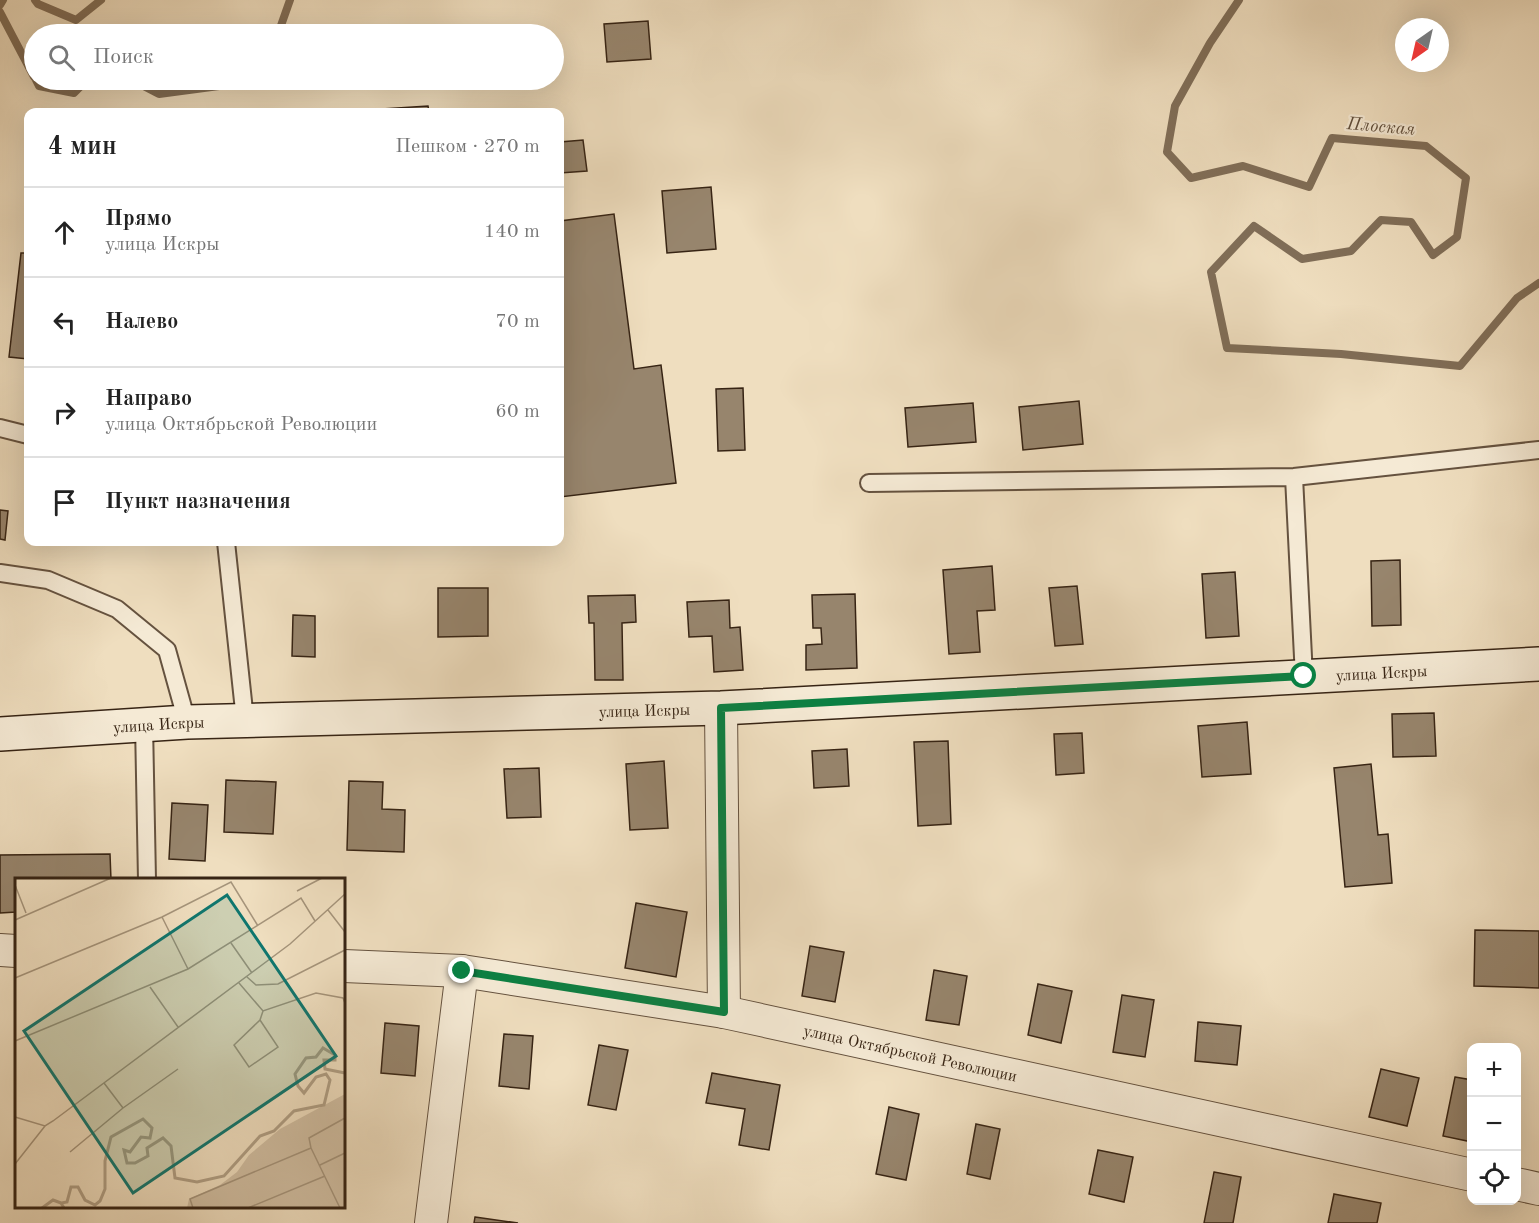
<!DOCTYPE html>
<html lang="ru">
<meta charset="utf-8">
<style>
body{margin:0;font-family:"Old Standard TT",serif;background:#f6f6f6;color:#222}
.controls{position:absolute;right:18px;bottom:18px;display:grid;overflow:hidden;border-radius:12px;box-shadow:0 6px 24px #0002}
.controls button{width:54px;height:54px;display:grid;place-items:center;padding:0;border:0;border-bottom:2px solid #e0e0e0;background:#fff;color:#222;font:30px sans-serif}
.compass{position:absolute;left:1395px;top:18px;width:54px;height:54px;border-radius:50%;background:#fff;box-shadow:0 6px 24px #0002;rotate:214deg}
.stop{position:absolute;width:18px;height:18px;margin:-14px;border:4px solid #0b8043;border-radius:50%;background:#fff}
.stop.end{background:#0b8043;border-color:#fff;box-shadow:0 2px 6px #0008}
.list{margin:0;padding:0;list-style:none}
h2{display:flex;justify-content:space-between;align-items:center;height:78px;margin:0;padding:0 24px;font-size:26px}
h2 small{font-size:20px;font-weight:400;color:#767676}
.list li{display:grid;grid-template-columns:39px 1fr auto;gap:18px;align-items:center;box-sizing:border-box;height:90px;padding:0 24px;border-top:2px solid #e0e0e0}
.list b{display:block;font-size:22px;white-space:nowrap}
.list p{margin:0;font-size:20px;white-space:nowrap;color:#767676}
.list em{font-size:20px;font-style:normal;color:#767676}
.icon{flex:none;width:33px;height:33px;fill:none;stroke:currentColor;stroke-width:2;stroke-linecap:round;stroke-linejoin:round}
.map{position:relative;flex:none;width:1539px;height:1223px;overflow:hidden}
.search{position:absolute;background:#fff;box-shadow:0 6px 24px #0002;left:24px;top:24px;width:540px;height:66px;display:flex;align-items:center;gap:15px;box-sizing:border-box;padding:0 21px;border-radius:33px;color:#767676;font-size:22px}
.panel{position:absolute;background:#fff;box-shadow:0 6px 24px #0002;left:24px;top:108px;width:540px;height:438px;border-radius:12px}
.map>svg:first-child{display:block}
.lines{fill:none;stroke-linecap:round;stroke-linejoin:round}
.stream{stroke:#806e58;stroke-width:8}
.building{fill:#97856d;stroke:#372414;stroke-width:1.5}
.service-casing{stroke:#65523f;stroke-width:20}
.minor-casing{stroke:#65523f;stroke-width:34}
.secondary-casing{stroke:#372414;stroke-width:36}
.service{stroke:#f5ead5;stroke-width:16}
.minor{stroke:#f5ead5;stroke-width:32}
.secondary{stroke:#f5ead5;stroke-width:33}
.route{stroke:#0b8043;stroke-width:8}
.labels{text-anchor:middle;stroke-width:4.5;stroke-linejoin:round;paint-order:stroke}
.street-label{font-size:16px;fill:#372414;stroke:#f5ead5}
.water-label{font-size:18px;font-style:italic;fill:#614f3c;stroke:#f5ead5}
.inset-river{fill:none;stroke:#b09f85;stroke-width:3}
.inset-road{fill:none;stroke:#a5947b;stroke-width:1.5}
.view{fill:#0f766e;fill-opacity:0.15;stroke:#0f766e;stroke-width:3}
.inset-edge{fill:none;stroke:#372414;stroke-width:3}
</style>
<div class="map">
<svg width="1539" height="1223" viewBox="0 0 1539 1223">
<rect width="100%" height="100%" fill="#efdebf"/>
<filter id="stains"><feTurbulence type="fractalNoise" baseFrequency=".00333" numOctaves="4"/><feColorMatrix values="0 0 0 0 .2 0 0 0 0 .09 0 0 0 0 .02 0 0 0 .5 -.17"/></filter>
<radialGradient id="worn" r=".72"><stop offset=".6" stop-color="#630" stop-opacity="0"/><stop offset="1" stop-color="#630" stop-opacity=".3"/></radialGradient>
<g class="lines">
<path class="stream" d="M35,0L38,4L76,20L101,0
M1239,0L1210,43L1175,106L1167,152L1191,178L1243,166L1309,187L1332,138L1426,146L1466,178L1457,237L1433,255L1411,222L1381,220L1351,251L1302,259L1254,226L1211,272L1227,348L1341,354L1460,366L1517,298L1539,283
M0,5L3,0
M0,12L34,77
M278,34L290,0
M36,80L39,86L74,93L87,80
M132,80L159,94L219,86L229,80"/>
</g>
<path class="building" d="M648,21L651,59L607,62L604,24Z
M428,106L429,112H334Z
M583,140L587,171L560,173V142Z
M711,187L716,249L667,253L662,191Z
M614,214L634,369L661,365L676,483L560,497V221Z
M21,253H28V359L9,357Z
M743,388L745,450L718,451L716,389Z
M1079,401L1083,444L1023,450L1019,407Z
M973,403L976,442L908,447L905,408Z
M0,510L8,511L5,540L0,539Z
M1400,560L1401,625L1372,626L1371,561Z
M992,566L995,610L977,611L980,652L949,654L943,570Z
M1235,572L1239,636L1206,638L1202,574Z
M1077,586L1083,644L1055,646L1049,588Z
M438,588H488V636L438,637Z
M855,594L857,668L806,670V645L822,644L821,628H813L812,595Z
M635,595L636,622L622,623L623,680H595L594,623H589L588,596Z
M729,600L730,628L740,627L743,670L714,672L712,636L689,637L687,602Z
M293,615L315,616V657L292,656Z
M1434,713L1436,756L1393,757L1392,714Z
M1247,722L1251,774L1202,777L1198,726Z
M1082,733L1084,773L1056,775L1054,734Z
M948,741L951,824L918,826L914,742Z
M847,749L849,786L814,788L812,751Z
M664,761L668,828L630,830L626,764Z
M1371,764L1378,835L1388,834L1392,883L1345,887L1334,768Z
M539,768L541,817L507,818L504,769Z
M226,780L276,782L273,834L224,832Z
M349,781L383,782L382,809L405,810L404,852L347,850Z
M172,803L208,805L205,861L169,859Z
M110,854L111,880H16V912L0,913V855Z
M636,903L687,912L676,977L625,968Z
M1475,930L1539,931V988L1474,986Z
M810,946L844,952L835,1002L802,996Z
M934,970L967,976L959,1025L926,1020Z
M1038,984L1072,991L1061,1043L1028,1035Z
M1122,995L1154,1000L1145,1057L1113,1052Z
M1198,1022L1241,1026L1237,1065L1195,1061Z
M385,1023L419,1026L415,1076L381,1073Z
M504,1034L533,1036L529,1089L499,1086Z
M599,1045L628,1050L616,1110L588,1105Z
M1381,1069L1419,1078L1407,1126L1369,1117Z
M712,1073L780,1085L769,1150L739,1145L745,1109L706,1103Z
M1455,1077L1472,1080V1142L1443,1136Z
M889,1107L919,1114L906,1180L876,1174Z
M976,1124L1000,1129L990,1179L967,1174Z
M1098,1150L1133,1157L1124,1202L1089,1194Z
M1214,1172L1241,1177L1233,1223H1204Z
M1334,1194L1381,1203L1377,1223H1328Z
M475,1217L518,1223H474Z"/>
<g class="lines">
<defs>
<path id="service" d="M0,428L28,435
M1294,477L1304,677
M869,483L1294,477L1539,450
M226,542L245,720
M0,573L48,580L117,609L167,650L187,722
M144,724L147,880"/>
<g id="minor">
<path d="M721,708L724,1012"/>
<path d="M0,950L16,951"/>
<path id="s1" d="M344,966L462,971L724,1012L1472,1175"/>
<path d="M1516,1184L1539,1189"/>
<path d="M431,1223L462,971"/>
</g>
<g id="secondary">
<path id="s2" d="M0,734L187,722L721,708L1539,664"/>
</g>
</defs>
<use href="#service" class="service-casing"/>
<use href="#minor" class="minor-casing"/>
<use href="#secondary" class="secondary-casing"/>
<use href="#service" class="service"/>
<use href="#minor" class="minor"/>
<use href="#secondary" class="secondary"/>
</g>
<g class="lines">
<path class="route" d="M462,971L724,1012L721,708L1304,676"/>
</g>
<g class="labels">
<g class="street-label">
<text dy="6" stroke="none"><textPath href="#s2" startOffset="1383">улица Искры</textPath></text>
<text dy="6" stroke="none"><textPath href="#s2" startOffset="645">улица Искры</textPath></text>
<text dy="6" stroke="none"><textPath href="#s2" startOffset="159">улица Искры</textPath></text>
<text dy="6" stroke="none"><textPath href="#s1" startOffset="574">улица Октябрьской Революции</textPath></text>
</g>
<g class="water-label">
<text transform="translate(1381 126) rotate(5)" y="6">Плоская</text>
</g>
</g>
<g transform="translate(15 878)">
<rect width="330" height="330" fill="#efdebf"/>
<path d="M330,216V330H172L174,321L205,307L222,294L234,277L265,251Z" fill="#d0bea2"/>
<path class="inset-river" d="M27,330L38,322L46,325M49,330L46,325L52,324L56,309H63L70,322L80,327L85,323L90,311V283L96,259L128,241L137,250L135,260L126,259L115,274L109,272L112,285H120L133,278L132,270L148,260L156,268L160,300L182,304L209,298L245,258L259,253L279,233L309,227L315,202L311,196L301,199L289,215L283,208L280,196L291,180L301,179L308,170L320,177V182H309L310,191L330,195"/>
<path class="inset-road" d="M0,7L11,35M282,13L307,0M313,32L330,54M147,39L173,91M0,42L96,0M216,65L237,95M232,99L241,107L263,106L330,72M0,100L147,39L216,4L243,48M224,105L248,133L301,115L328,120L330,125M135,109L163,149M245,142L263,169L234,189L219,167L245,142L248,133M0,163L173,91L286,20L300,43M89,205L108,230M0,239L30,248L38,243L275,66L330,16M296,270L325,330M55,274L108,230L163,191M0,286L30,248M305,287L330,275M178,330L175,321L296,270L294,260L330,240M233,330L310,298"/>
<path class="view" d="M212,17L321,178L118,315L9,153Z"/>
<rect width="330" height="330" class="inset-edge"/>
</g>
<rect width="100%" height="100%" filter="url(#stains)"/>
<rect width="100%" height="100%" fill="url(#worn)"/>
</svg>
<div class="controls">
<button>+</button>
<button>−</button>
<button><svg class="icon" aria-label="locate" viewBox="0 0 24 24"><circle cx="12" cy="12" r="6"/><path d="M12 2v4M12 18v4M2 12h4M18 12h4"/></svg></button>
</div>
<svg class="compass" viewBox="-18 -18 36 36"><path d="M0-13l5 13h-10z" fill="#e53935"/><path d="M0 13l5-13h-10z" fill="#767676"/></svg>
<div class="stop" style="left:1304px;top:676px"></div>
<div class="stop end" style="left:462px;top:971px"></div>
<div class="search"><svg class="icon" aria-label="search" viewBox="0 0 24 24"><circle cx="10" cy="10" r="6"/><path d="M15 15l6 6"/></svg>Поиск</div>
<section class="panel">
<h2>4 мин<small>Пешком · 270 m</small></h2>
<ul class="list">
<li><svg class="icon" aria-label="ahead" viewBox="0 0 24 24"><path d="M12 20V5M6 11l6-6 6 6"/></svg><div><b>Прямо</b><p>улица Искры</p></div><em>140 m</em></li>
<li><svg class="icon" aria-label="left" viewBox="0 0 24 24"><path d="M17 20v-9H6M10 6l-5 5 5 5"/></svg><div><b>Налево</b></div><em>70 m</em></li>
<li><svg class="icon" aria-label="right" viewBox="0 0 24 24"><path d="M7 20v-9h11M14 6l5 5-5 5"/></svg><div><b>Направо</b><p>улица Октябрьской Революции</p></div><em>60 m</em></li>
<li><svg class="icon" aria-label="arrive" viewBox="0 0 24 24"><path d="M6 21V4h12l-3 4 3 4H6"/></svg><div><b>Пункт назначения</b></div></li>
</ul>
</section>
</div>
